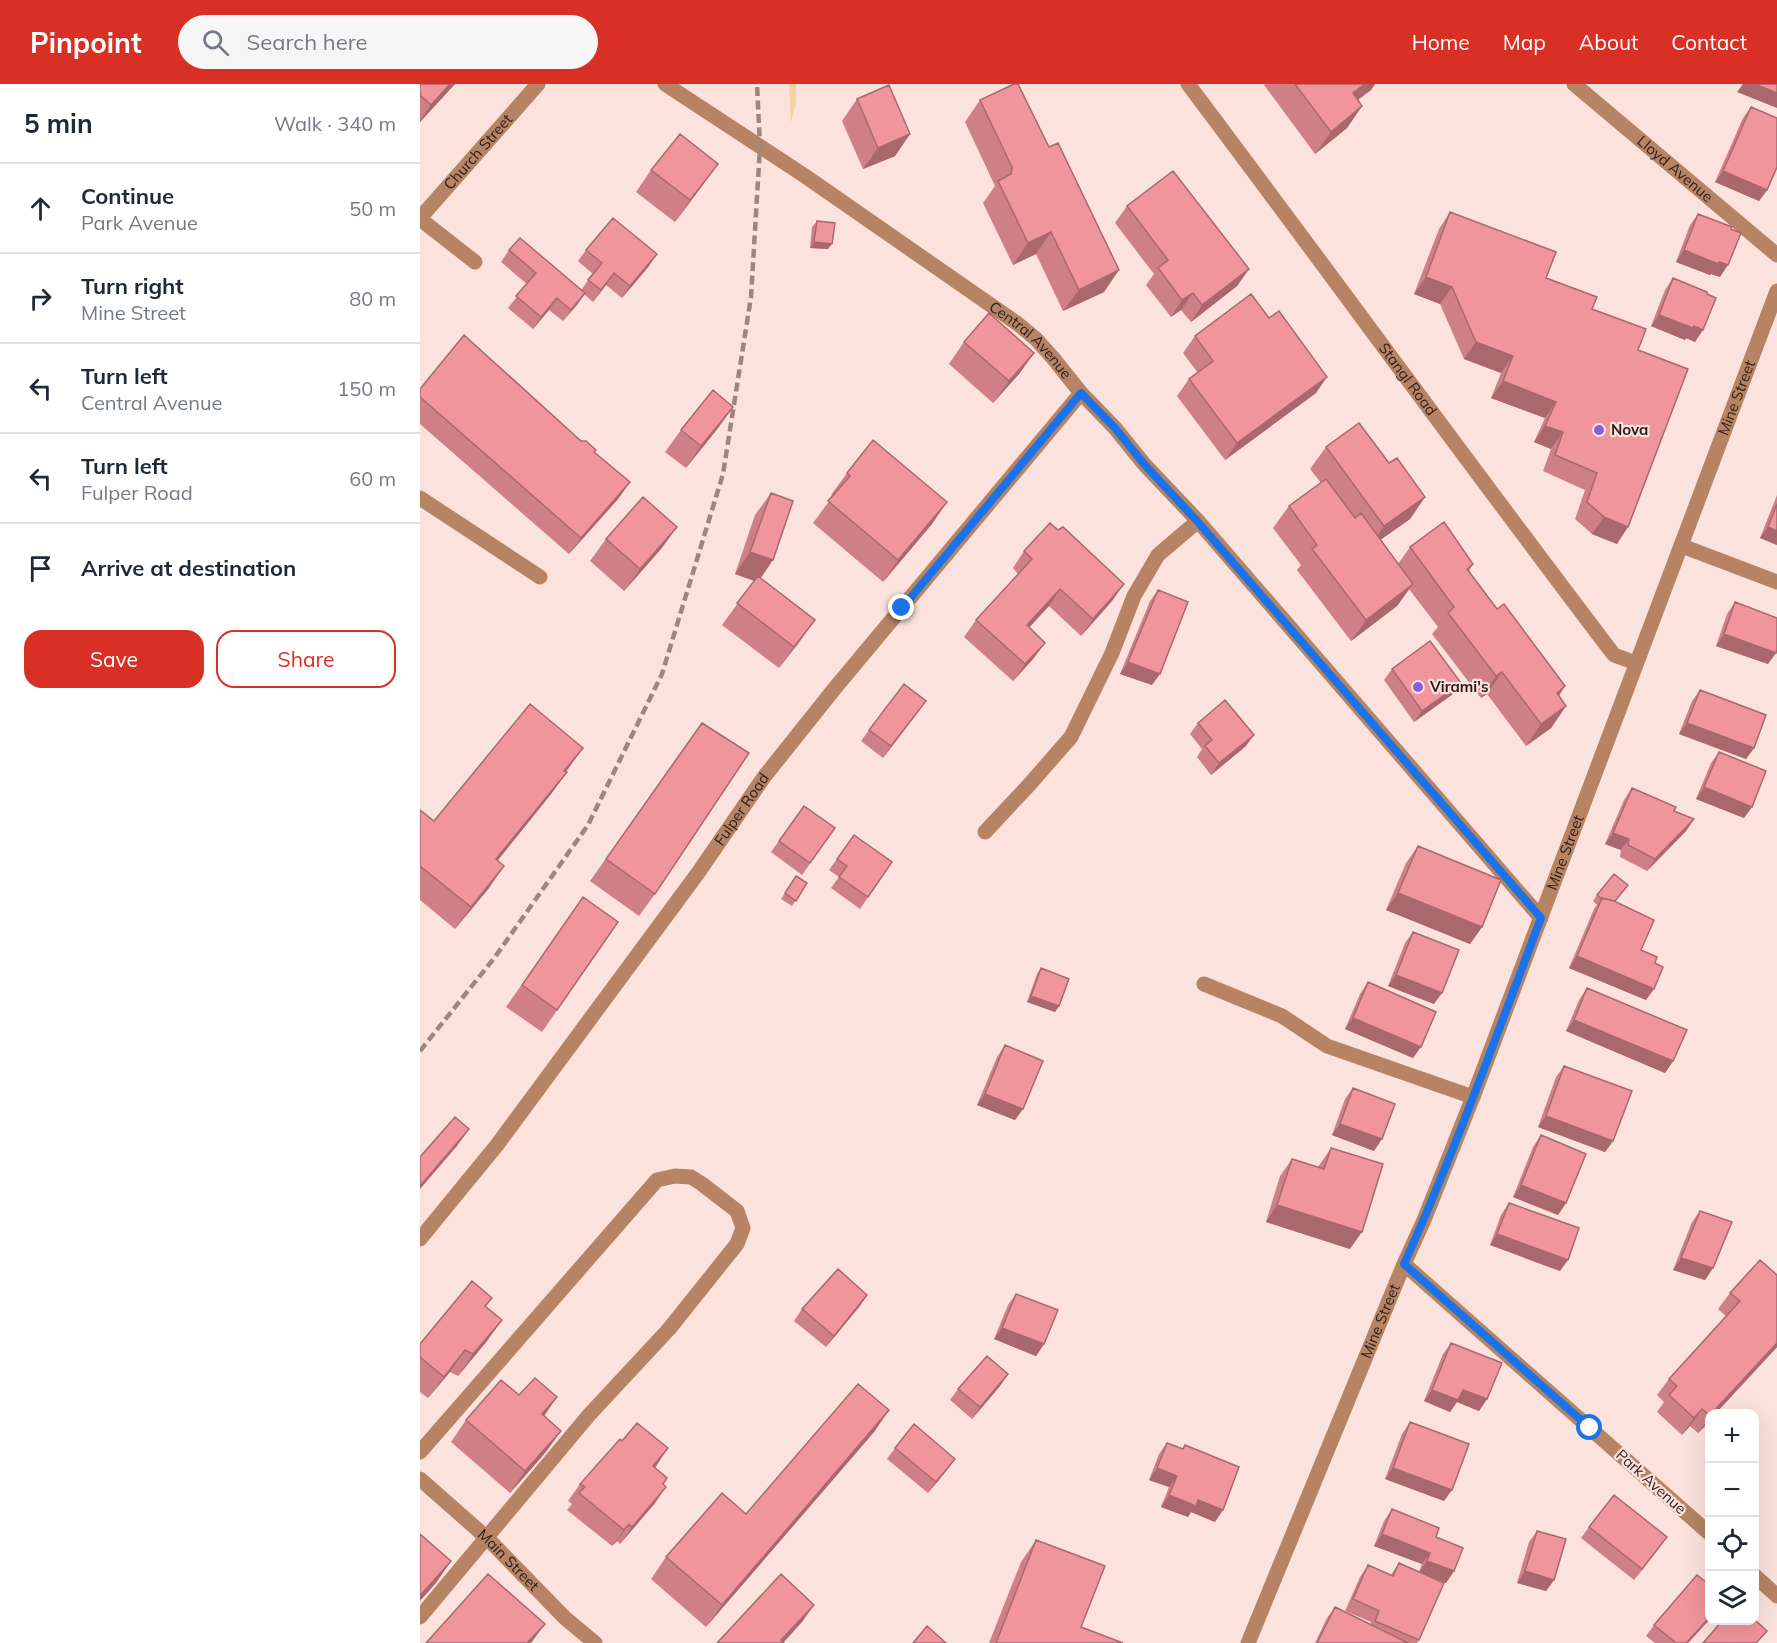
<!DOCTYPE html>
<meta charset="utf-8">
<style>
body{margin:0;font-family:Mulish,sans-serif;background:#f6f6f7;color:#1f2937}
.controls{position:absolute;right:18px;bottom:18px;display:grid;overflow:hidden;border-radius:12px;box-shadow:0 6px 24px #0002}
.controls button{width:54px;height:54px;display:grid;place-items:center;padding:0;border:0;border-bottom:2px solid #e0e1e3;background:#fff;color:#1f2937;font:30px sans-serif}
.stop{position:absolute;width:18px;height:18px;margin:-14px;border:4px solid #1a73e8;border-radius:50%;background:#fff}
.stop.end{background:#1a73e8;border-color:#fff;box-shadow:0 2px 6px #0008}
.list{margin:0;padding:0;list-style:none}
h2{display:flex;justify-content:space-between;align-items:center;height:78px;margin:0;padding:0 24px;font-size:26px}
h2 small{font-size:20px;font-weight:400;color:#747a83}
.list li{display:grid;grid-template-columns:39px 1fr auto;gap:18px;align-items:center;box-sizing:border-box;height:90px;padding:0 24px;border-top:2px solid #e0e1e3}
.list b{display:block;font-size:22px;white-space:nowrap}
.list p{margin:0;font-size:20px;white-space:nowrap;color:#747a83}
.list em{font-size:20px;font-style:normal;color:#747a83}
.actions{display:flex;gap:12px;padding:18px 24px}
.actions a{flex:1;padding:14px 0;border:2px solid #d93025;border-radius:18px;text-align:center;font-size:21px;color:#d93025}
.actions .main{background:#d93025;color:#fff}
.icon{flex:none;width:33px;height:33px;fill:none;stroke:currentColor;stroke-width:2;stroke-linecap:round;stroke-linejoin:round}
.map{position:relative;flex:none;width:1357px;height:1559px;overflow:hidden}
header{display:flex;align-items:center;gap:36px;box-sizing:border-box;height:84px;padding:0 30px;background:#d93025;color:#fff}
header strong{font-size:28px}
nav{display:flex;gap:33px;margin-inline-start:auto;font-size:21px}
.search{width:420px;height:54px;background:#f6f6f7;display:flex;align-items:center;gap:15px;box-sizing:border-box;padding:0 21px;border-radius:33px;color:#747a83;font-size:22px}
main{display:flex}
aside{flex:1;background:#fff}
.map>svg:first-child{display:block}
.green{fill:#f4d2a6}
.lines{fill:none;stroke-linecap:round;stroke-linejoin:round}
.service{stroke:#b68464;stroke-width:15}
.minor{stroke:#b68464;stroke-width:15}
.tertiary{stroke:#b68464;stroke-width:15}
.rail{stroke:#9b8681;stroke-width:4.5;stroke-dasharray:9 4.5;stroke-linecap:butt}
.wall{fill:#cf8086}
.shaded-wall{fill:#a9686d}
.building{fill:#f1959c;stroke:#a9686d;stroke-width:1.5}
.route{stroke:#1a73e8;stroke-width:8}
.poi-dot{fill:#895dd7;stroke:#fce2dc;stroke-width:2}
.labels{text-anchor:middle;stroke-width:4.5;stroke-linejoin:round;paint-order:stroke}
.street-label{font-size:15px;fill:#2b1c19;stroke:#fce2dc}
.poi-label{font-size:15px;font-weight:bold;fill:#2b1c19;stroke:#fce2dc;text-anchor:start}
</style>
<header>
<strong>Pinpoint</strong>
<div class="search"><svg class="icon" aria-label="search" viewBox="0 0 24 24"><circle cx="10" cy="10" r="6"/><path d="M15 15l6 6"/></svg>Search here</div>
<nav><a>Home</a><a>Map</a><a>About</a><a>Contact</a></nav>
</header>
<main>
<aside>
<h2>5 min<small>Walk · 340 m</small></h2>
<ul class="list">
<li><svg class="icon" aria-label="ahead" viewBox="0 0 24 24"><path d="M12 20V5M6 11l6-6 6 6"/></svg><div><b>Continue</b><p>Park Avenue</p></div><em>50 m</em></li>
<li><svg class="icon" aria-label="right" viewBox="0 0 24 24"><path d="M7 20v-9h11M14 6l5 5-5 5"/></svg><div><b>Turn right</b><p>Mine Street</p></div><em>80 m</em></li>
<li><svg class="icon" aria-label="left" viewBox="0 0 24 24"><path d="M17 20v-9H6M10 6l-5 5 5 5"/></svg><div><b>Turn left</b><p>Central Avenue</p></div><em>150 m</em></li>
<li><svg class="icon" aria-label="left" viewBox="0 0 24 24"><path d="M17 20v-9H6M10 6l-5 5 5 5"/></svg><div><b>Turn left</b><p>Fulper Road</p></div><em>60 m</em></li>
<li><svg class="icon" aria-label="arrive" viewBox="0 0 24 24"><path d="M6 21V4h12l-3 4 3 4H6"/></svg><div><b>Arrive at destination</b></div></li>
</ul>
<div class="actions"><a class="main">Save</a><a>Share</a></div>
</aside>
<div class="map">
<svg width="1357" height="1559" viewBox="0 0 1357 1559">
<rect width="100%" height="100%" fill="#fce2dc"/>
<path class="green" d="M369,0H376V18L371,39Z"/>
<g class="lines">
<path class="service" d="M0,135L55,178
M0,414L120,493
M565,748L609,701L651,653L692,569L714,512L738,471L778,437
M784,900L862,932L907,962L1053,1013
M0,1368L237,1096L255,1092L271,1093L282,1100L317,1127L323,1144L317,1160L249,1245L169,1331L0,1533"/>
<g class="minor">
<path id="s1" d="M245,0L385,92L598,240L616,255L633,274L661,309L695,344L724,380L778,437L1121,834"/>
<path id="s2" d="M768,0C911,190 1050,382 1194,571L1216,579"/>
<path id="s3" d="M1154,0L1357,171"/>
<path id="s4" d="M0,134L118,0"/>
<path d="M1262,462L1357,498"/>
<path id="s5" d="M0,1155L77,1061L278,789L344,693L415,604L661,309"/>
<path id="s6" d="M828,1559L984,1180"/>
</g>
<g class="tertiary">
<path id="s7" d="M0,1395L67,1454L145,1534L175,1559"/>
<path id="s8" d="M1290,1450L984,1180L1004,1136L1053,1013L1357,207"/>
<path d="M1334,1491L1357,1512"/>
</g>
<path class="rail" d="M0,967L75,873L168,741L242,590L303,390L331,213L340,63L337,0"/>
</g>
<path class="wall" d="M0,0H35L0,38Z
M845,0H955L951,6L938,16L942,22L927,44L895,70L844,1Z
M437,15L490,50L475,72L443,85L422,37Z
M560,16L684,208L643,227L616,170L593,181L563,119L575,102L545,38Z
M1331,23L1347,106L1339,117L1295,98L1323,34Z
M298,80L282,102L255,138L216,108L231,86Z
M707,122L829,185L817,202L771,238L761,226L751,233L726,201L734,190L695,139Z
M1030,128L1172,225L1218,266L1197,460L1172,450L1155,435L1165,406L1123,387L1131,365L1114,358L1125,334L1071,314L1081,289L1044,275L1020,220L994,210L1019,145Z
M1278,130L1300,193L1291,190L1290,191L1256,178L1270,141Z
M397,137L408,165L390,164L392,143Z
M89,166L161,206L173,190L158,177L166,166L229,182L202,214L186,201L173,218L164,210L143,237L129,226L113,245L88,224L107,200L81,178Z
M1253,194L1275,258L1266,254L1265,256L1231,242L1245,206Z
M849,234L896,309L805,376L757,312L769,295L778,289L763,269L775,252Z
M544,258L614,269L599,290L573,319L529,280Z
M0,305L161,357L210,398L198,415L149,470L0,340Z
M313,323L298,344L266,384L245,368L261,346Z
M906,363L969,379L1005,413L990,435L960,456L978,480L990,463L1053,480L1049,487L1077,525L1145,602L1139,612L1146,622L1131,644L1106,662L1067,610L1061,614L1012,550L1018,543L989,505L977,522L931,557L877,486L881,481L853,444L869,422L901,399L890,385Z
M427,389L512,440L463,498L393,439L413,412L411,411Z
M351,409L341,494L380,557L359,584L302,541L334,497L315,490L335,431Z
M1357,411V461L1340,454Z
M257,443L241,465L204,507L170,477L186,455Z
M604,467L692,517L661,552L629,522L609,543L625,559L613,575L593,597L544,553L556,536L598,490L593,484Z
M738,506L732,601L700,590L730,517Z
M1315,518L1348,580L1296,562L1307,530Z
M972,585L1033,610L994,638L964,596Z
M1280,606L1334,664L1326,675L1259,650L1272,617Z
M498,628L463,674L441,657L449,646Z
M282,639L235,810L219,832L170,797Z
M778,639L826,662L791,691L777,673L782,665L770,650Z
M1299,668L1332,723L1324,734L1276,715L1291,679Z
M146,688H147L131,710L78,776L69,804L35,845L0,816V726L14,737Z
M1212,704L1254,727L1274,735L1266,747L1227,787L1200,773L1201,766L1185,760L1204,716Z
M384,722L415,744L382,791L351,768Z
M434,751L472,778L440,825L411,804L419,793L409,786Z
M998,762L1062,843L1050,860L966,826L986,779Z
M376,792L387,799L372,822L361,815Z
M1177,811L1195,817L1221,866L1235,879L1226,916L1149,884L1174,825L1177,821L1173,817Z
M163,813L198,838L122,948L86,923Z
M993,848L1014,920L968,902L985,859Z
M621,884L639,922L635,928L607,918L617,890Z
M948,898L993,974L925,945L940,910Z
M1167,904L1253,977L1245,989L1146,947L1159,916Z
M585,961L595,1036L557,1021L577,973Z
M1144,982L1193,1057L1185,1068L1118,1043L1136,993Z
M933,1004L954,1067L912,1051L925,1015Z
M1121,1051L1146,1119L1138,1131L1093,1113L1113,1063Z
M911,1064L930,1165L846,1138L860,1092L872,1075L898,1083Z
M1089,1119L1140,1187L1070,1161L1081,1131Z
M1280,1127L1293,1184L1285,1196L1253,1186L1272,1138Z
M1357,1191V1263L1296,1329H1290V1337L1278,1349L1270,1342L1262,1351L1237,1328L1244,1318L1237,1311L1249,1295L1306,1232L1298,1225L1310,1209Z
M596,1210L624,1260L616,1272L574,1255L588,1221Z
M447,1211L439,1223L406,1263L374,1237L382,1225Z
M72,1214L66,1222L67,1257L38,1292L30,1288L8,1314L0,1308V1260Z
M1031,1259L1067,1315L1059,1327L1037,1318L1030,1328L1004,1317L1023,1270Z
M588,1290L580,1302L552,1335L530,1316L538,1305Z
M469,1326L454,1348L286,1543L231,1495L246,1473L326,1430Z
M124,1332L141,1347L125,1369L90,1409L31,1358L46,1336Z
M990,1338L1024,1417L965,1395L982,1350Z
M747,1359L762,1365L765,1361L795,1438L771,1428L768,1433L741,1423L749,1403L729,1396L739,1370Z
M475,1364L527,1386L508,1409L467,1375Z
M235,1383L243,1400L235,1419L200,1460L197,1457L192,1462L147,1426L152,1420L148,1417L160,1400Z
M972,1425L1016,1453L1034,1487L1026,1499L1012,1493L999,1556L997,1559H895L907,1534L915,1523L950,1541L951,1538L925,1527L940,1493L948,1481L971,1491L979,1479L999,1488L1002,1480L954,1462L964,1437Z
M1169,1443L1239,1464L1214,1496L1161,1454Z
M1117,1447L1134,1496L1126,1507L1097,1499L1109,1458Z
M616,1456L661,1543L703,1559H569L601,1478Z
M1290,1501V1535L1268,1559H1235L1226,1552L1234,1541Z"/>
<path class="shaded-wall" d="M30,0H35L0,38V36L11,21Z
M945,0H955L951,6L918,30L933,9Z
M1323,0H1335L1357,9V24L1317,8Z
M942,22L927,44L895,70L911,48Z
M490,50L475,72L443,85L458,64Z
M298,80L282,102L255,138L270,116Z
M1303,87L1347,106L1339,117L1295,98Z
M631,148L616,170L593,181L608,159Z
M394,158L412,160L408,165L390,164Z
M1264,166L1308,181L1300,193L1291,190L1290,191L1256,178Z
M237,170L229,182L202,214L210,202Z
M829,185L817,202L771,238L782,221Z
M699,186L684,208L643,227L659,206Z
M194,189L186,201L173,218L181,206Z
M1006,193L1032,203L1020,220L994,210Z
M165,209L157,221L143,237L151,226Z
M773,209L761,226L751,233L762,216Z
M137,214L129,226L113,245L121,233Z
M1239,231L1274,242L1283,246L1275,258L1266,254L1265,256L1231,242Z
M1056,258L1093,272L1081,289L1044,275Z
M614,269L599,290L573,319L589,297Z
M907,293L896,309L805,376L817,359Z
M1083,297L1136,318L1125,334L1071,314Z
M313,323L298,344L266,384L281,362Z
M1125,342L1143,348L1131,365L1114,358Z
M210,398L198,415L149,470L161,454Z
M1005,413L990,435L949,464L964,442Z
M527,418L512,440L463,498L478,476Z
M1184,433L1208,443L1197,460L1172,450Z
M257,443L241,465L204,507L220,485Z
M1348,443L1357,447V461L1340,454Z
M330,468L353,476L338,498L315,490Z
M704,500L692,517L661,552L673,535Z
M993,500L977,522L931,557L946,536Z
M640,505L629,522L596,558L607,541Z
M395,536L380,557L359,584L374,563Z
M1304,550L1356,569L1348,580L1296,562Z
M625,559L613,575L593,597L605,580Z
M708,578L740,590L732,601L700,590Z
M1082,588L1067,610L1061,614L1076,592Z
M1041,599L1033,610L994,638L1002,627Z
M1145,602L1130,624L1137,609Z
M506,617L498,628L463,674L471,662Z
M1146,622L1131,644L1106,662L1121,640Z
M1267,639L1334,664L1326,675L1259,650Z
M834,651L826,662L791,691L799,679Z
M163,664L148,685L129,708L144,687Z
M147,688L131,710L61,797L76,775Z
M1284,703L1332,723L1324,734L1276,715Z
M1274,735L1266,747L1227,787L1235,775Z
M1193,749L1209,755L1201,766L1185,760Z
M84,782L69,804L35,845L51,823Z
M978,809L1062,843L1050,860L966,826Z
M1157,872L1234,905L1226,916L1149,884Z
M976,891L1022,909L1014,920L968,902Z
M611,912L639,922L635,928L607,918Z
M933,934L1001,963L993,974L925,945Z
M1154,936L1253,977L1245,989L1146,947Z
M565,1010L603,1025L595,1036L557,1021Z
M1126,1032L1193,1057L1185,1068L1118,1043Z
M920,1040L962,1055L954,1067L912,1051Z
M49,1045L37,1062L0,1105V1102Z
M1101,1101L1146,1119L1138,1131L1093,1113Z
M857,1121L942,1148L930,1165L846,1138Z
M1077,1150L1148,1176L1140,1187L1070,1161Z
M1261,1174L1293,1184L1285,1196L1253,1186Z
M447,1211L439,1223L406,1263L414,1252Z
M82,1236L67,1257L38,1292L53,1270Z
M582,1244L624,1260L616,1272L574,1255Z
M1357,1259V1263L1296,1329H1292Z
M45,1266L30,1288L8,1314L24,1293Z
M588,1290L580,1302L552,1335L560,1323Z
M1012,1306H1043L1067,1315L1059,1327L1037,1318L1030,1328L1004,1317Z
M137,1313L122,1335V1330Z
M1282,1325L1270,1342L1262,1351L1274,1334Z
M469,1326L454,1348L286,1543L302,1521Z
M1290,1333V1337L1278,1349Z
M141,1347L125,1369L90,1409L105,1387Z
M248,1364L237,1381L222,1399L233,1382Z
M535,1375L527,1386L508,1409L516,1398Z
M737,1384L757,1392L749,1403L729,1396Z
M973,1384L1032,1406L1024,1417L965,1395Z
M246,1403L235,1419L200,1460L212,1443Z
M749,1411L778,1416L803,1426L795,1438L771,1428L768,1433L741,1423Z
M209,1440L197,1457L192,1462L204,1446Z
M962,1450L1010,1469L1002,1480L954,1462Z
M1247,1453L1239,1464L1214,1496L1222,1485Z
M31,1477L16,1499L0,1517V1512Z
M1007,1477L1034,1487L1026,1499L999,1488Z
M1105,1487L1134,1496L1126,1507L1097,1499Z
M394,1521L382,1538L363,1559L361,1556Z
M1290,1533V1535L1268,1559H1266Z
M125,1540L111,1559H107Z"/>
<path class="building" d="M0,0H30L11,21L0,11Z
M594,0H598L629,63L638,59L699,186L659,206L631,148L608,159L578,97L591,90L592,83L560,16Z
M875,0H945L933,9L942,22L911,48Z
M1335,0H1357V9Z
M469,1L490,50L458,64L437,15Z
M1331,23L1357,34V83L1347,106L1303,87Z
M260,50L298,80L270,116L231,86Z
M753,87L829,185L782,221L773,209L762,216L738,184L748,176L707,122Z
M1030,128L1136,168L1126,194L1177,213L1172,225L1226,245L1218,266L1268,285L1208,443L1184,433L1167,418L1177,389L1135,371L1143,348L1125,342L1136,318L1083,297L1093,272L1056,258L1032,203L1006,193Z
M1278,130L1312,143L1311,145L1321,149L1308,181L1299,178L1298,180L1264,166Z
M193,134L237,170L210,202L194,189L181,206L168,196L182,179L166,166Z
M397,137L415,139L412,160L394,158Z
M100,154L165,209L151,226L137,214L121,233L96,212L116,189L89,166Z
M1253,194L1287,208V210L1296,214L1283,246L1274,242L1273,244L1239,231Z
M831,210L849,234L859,227L907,293L817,359L769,295L793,277L775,252Z
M569,229L614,269L589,297L544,258Z
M44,251L161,357H166L176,366L174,368L210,398L161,454L0,313V305Z
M293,306L313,323L281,362L261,346Z
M939,339L969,379L977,374L1005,413L964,442L906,363Z
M453,356L527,418L478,476L408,417L430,392L427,389Z
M906,395L935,434L941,429L993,500L946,536L892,465L897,461L869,422Z
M351,409L373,417L353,476L330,468Z
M223,413L257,443L220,485L186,455Z
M1357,420V447L1348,443Z
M1024,438L1053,480L1047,485L1077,525L1084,520L1145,602L1137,609L1146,622L1121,640L1082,588L1076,592L1028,529L1034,523L990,463Z
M630,439L638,446L643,443L704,500L673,535L640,505L607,541L625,559L605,580L556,536L612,475L604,467Z
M338,492L395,536L374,563L317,519Z
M738,506L768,518L740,590L708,578Z
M1315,518L1357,534V566L1356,569L1304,550Z
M1010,557L1041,599L1002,627L972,585Z
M484,600L506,617L471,662L449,646Z
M1280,606L1346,631L1334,664L1267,639Z
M805,616L834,651L799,679L785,662L792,656L778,639Z
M110,620L163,664L144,687L147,688L76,775L84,782L51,823L0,782V726L14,737Z
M282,639L329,669L235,810L186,775Z
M1299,668L1346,687L1332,723L1284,703Z
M1212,704L1256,723L1254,727L1274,735L1235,775L1208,761L1209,755L1193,749Z
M384,722L415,744L390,779L359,757Z
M434,751L472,778L448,813L419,793L427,782L417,775Z
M998,762L1081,796L1062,843L978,809Z
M1194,790L1208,801L1195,817L1182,814V815L1177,811Z
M376,792L387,799L376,817L365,809Z
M163,813L198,838L137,926L102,901Z
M1182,814L1194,817L1234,836L1221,866L1237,873L1235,879L1243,883L1234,905L1157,872Z
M993,848L1039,866L1022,909L976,891Z
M621,884L649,895L639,922L611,912Z
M948,898L1016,928L1001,963L933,934Z
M1167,904L1267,946L1253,977L1154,936Z
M585,961L623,977L603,1025L565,1010Z
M1144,982L1212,1007L1193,1057L1126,1032Z
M933,1004L975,1020L962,1055L920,1040Z
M35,1033L49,1045L0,1102V1073Z
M1121,1051L1166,1070L1146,1119L1101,1101Z
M911,1064L963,1080L942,1148L857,1121L872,1075L904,1085Z
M1089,1119L1159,1144L1148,1176L1077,1150Z
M1280,1127L1312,1138L1293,1184L1261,1174Z
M1340,1176L1357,1191V1259L1292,1329H1290V1332L1282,1325L1274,1334L1249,1311L1257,1302L1249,1295L1320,1217L1310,1209Z
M418,1185L447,1211L414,1252L382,1225Z
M52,1197L72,1214L65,1222L82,1236L53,1270L45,1266L24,1293L0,1273V1260Z
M596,1210L638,1226L624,1260L582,1244Z
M1031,1259L1082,1279L1067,1315L1043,1306L1038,1316L1012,1306Z
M567,1272L588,1290L560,1323L538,1305Z
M115,1294L137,1313L122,1330L141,1347L105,1387L46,1336L81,1296L99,1311Z
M438,1300L469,1326L302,1521L246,1473L302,1409L326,1430Z
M990,1338L1049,1360L1032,1406L973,1384Z
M217,1339L248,1364L233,1382L247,1394L243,1400L246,1403L212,1443L209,1440L204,1446L159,1409L165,1403L160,1400L200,1355L202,1357Z
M494,1340L535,1375L516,1398L475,1364Z
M747,1359L763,1365L765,1361L819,1383L803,1426L778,1416L776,1422L749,1411L757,1392L737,1384Z
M1194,1411L1247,1453L1222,1485L1169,1443Z
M972,1425L1019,1444L1016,1453L1043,1464L1034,1487L1007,1477L1010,1469L962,1450Z
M1117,1447L1146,1455L1134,1496L1105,1487Z
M0,1450L31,1477L0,1512Z
M616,1456L685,1482L661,1543L703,1559H576Z
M979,1479L1024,1499L999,1556L955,1537L959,1527L933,1515L948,1481L973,1492Z
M68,1490L125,1540L107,1559H6Z
M361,1490L394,1521L361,1556L364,1559H297Z
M1277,1491L1290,1501V1533L1266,1559H1256L1234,1541Z
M915,1523L988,1559H897Z
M1303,1536H1335L1347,1547L1336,1559H1283Z
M507,1542L526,1559H493Z"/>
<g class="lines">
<path class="route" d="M482,524L661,309L695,344L724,380L777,437L1121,834C1077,950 1035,1067 984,1180L1170,1344"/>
</g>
<g class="poi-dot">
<circle cx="1179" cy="346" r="6"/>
<circle cx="998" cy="603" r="6"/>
</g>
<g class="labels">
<g class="street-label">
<text dy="5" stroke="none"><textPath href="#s4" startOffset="88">Church Street</textPath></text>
<text dy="5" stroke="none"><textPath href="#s3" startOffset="132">Lloyd Avenue</textPath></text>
<text dy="5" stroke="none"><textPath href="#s1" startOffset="447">Central Avenue</textPath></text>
<text dy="5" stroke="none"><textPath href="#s2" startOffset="368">Stangl Road</textPath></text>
<text dy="5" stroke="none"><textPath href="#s8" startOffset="1336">Mine Street</textPath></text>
<text dy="5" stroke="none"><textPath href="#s5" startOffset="537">Fulper Road</textPath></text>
<text dy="5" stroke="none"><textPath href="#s8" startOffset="850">Mine Street</textPath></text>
<text dy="5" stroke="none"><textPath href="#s6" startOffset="348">Mine Street</textPath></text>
<text transform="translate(1231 1398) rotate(42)" y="5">Park Avenue</text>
<text dy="5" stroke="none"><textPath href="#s7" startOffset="120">Main Street</textPath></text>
</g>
<g class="poi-label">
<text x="1191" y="351">Nova</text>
<text x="1010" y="608">Virami's</text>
</g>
</g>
</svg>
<div class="controls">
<button>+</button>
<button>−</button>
<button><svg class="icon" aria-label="locate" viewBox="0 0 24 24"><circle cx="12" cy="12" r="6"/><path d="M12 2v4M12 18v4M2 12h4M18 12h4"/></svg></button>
<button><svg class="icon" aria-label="layers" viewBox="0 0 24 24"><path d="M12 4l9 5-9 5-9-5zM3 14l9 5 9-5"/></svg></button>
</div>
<div class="stop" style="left:1170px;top:1344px"></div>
<div class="stop end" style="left:482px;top:524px"></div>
</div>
</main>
